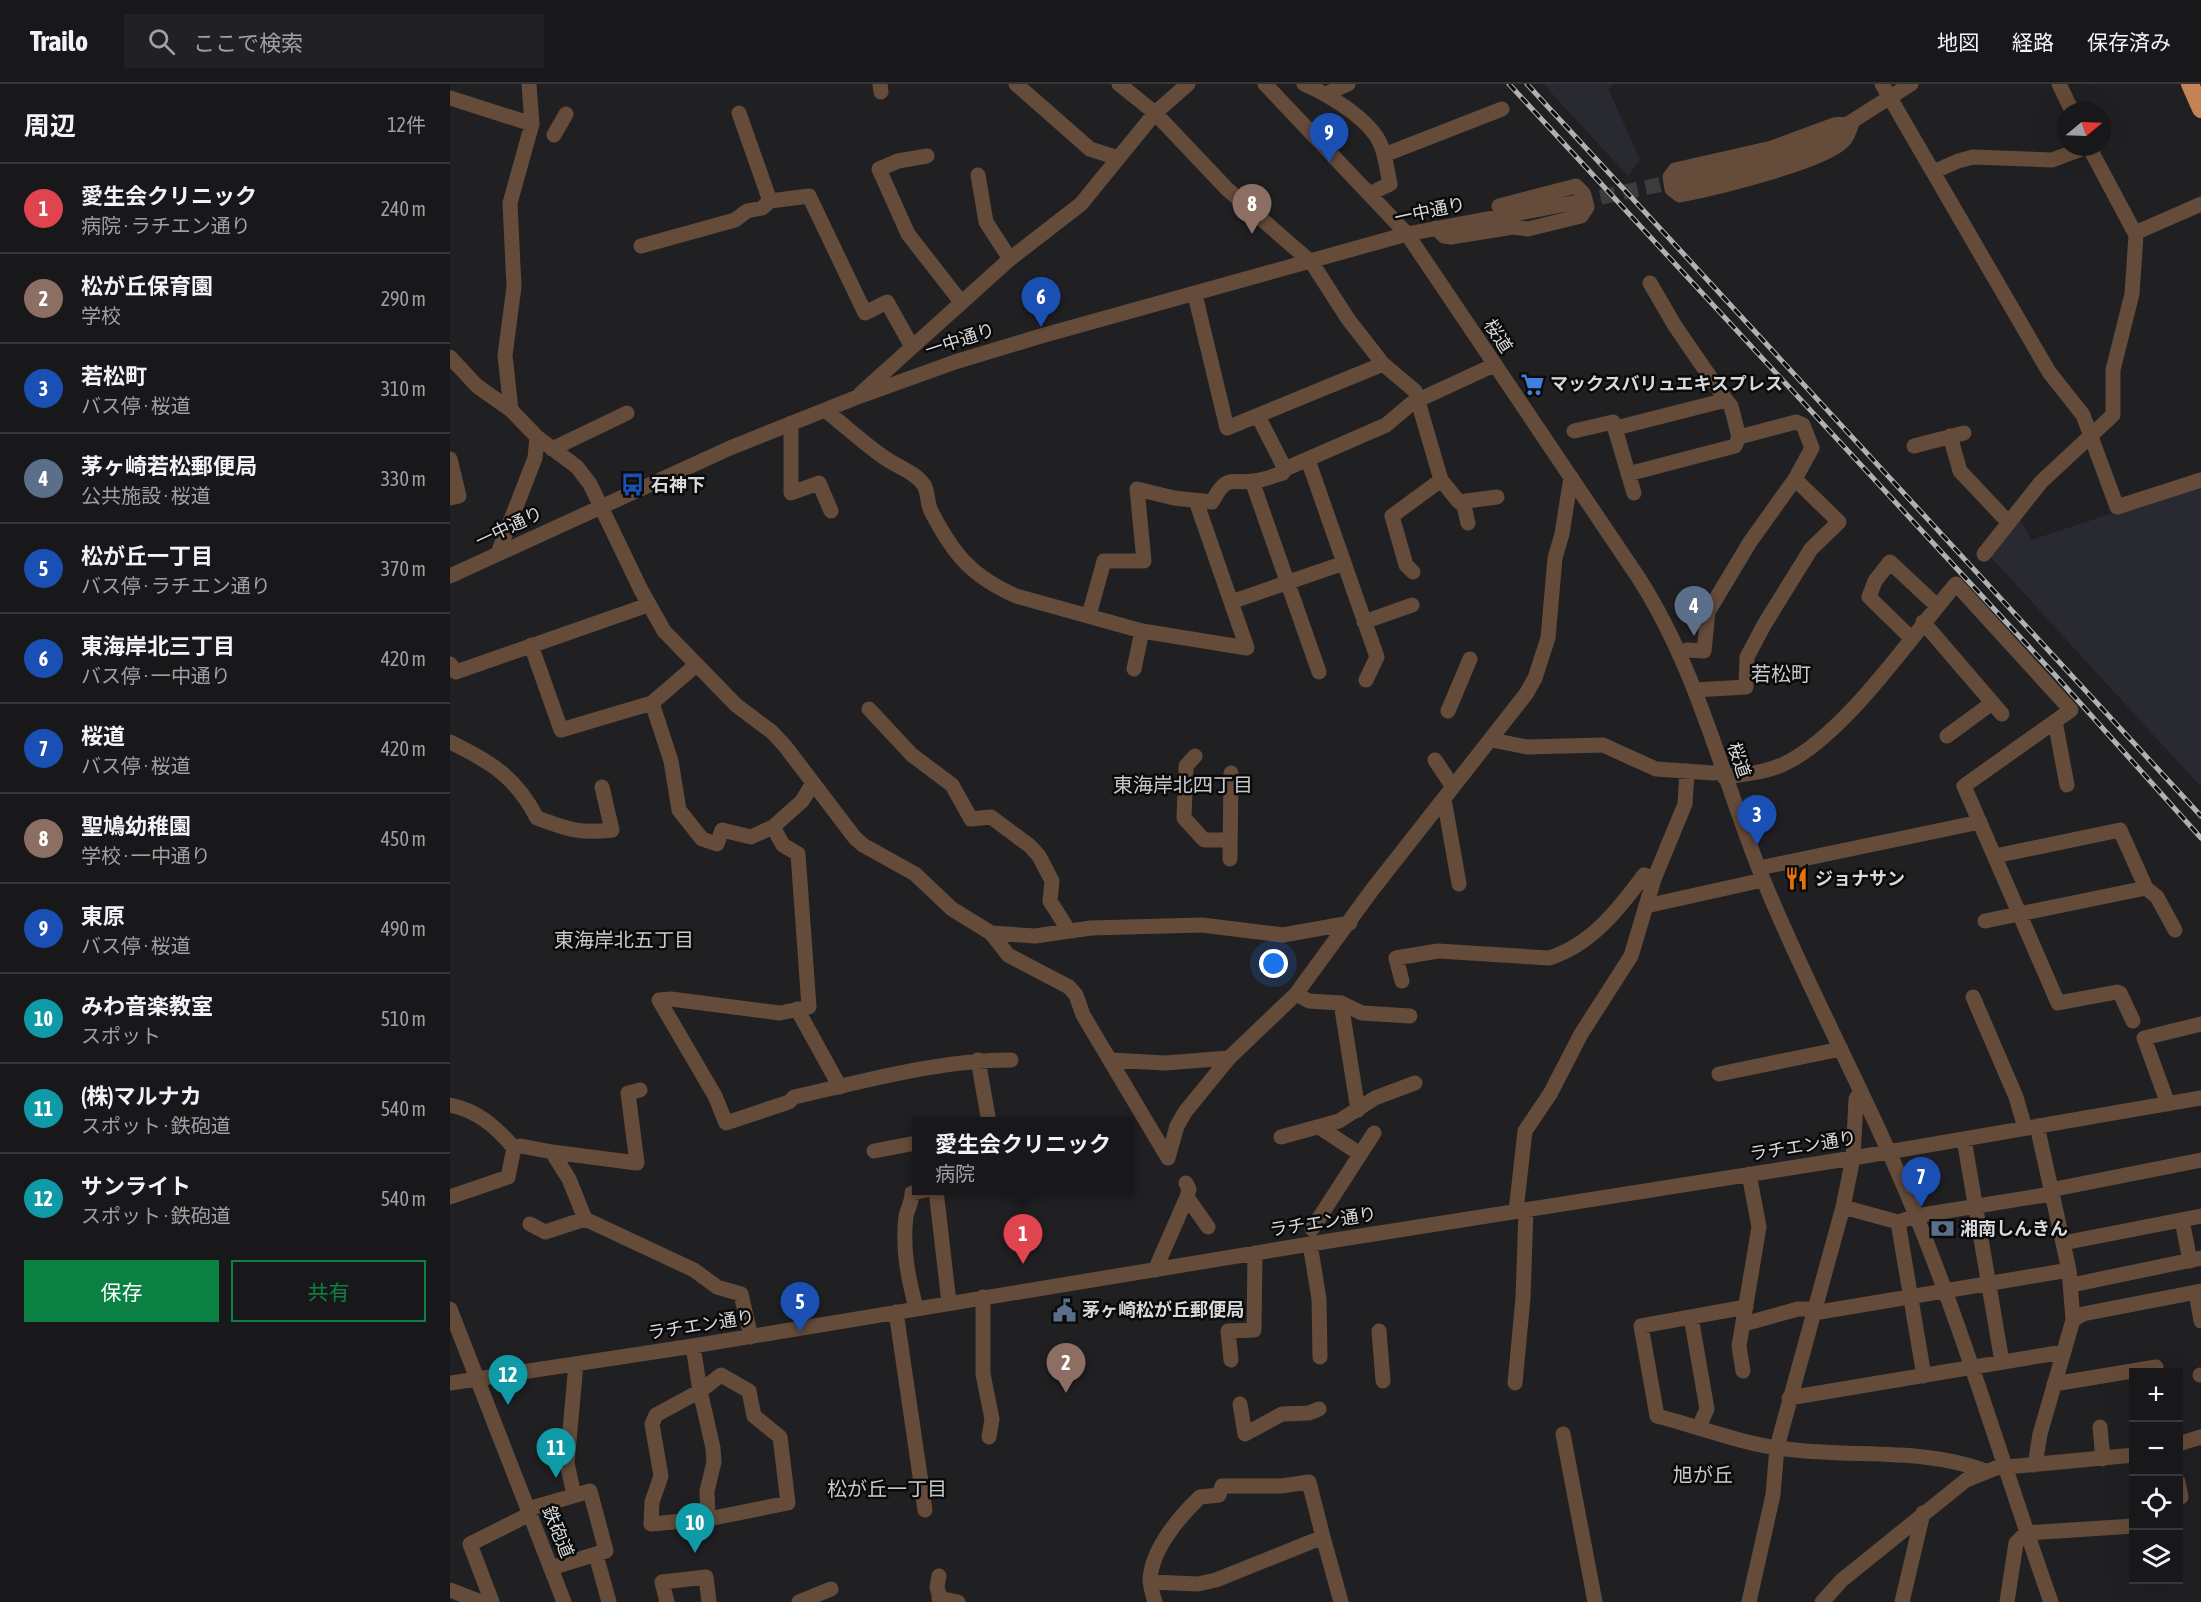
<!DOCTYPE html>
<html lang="ja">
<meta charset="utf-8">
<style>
body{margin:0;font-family:"Asap Condensed","Noto Sans JP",sans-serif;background:#212123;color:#f1f3f6}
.controls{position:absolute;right:18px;bottom:18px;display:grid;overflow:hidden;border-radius:0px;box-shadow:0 6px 24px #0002}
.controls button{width:54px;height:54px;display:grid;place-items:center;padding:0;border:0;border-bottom:2px solid #363739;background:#18181a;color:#f1f3f6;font:30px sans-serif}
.compass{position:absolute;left:1607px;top:18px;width:54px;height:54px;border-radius:50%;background:#18181a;box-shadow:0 6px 24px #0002;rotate:71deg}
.you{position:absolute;left:824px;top:880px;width:21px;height:21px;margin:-15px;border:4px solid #fff;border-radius:50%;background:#1a73e8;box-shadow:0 0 0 9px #1a73e833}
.badge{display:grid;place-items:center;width:39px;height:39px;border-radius:50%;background:#0b8043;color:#fff;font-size:20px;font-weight:700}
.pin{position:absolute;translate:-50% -50px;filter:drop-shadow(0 2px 3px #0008)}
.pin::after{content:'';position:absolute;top:32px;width:21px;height:18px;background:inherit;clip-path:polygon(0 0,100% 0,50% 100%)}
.popup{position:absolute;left:462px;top:1033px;width:222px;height:78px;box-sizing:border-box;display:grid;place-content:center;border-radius:0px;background:#18181a;filter:drop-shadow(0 2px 4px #0005);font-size:20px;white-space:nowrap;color:#9fa0a2}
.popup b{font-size:22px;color:#f1f3f6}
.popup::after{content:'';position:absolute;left:50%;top:100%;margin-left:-12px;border:12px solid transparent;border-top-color:#18181a}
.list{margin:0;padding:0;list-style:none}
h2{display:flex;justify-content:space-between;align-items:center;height:78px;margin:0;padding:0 24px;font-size:26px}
h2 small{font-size:20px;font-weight:400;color:#9fa0a2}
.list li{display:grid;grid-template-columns:39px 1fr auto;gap:18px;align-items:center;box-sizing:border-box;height:90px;padding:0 24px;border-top:2px solid #363739}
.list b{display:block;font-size:22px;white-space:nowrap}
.list p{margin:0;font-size:20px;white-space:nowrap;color:#9fa0a2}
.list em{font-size:20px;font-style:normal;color:#9fa0a2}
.actions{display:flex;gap:12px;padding:18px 24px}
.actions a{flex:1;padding:14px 0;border:2px solid #0b8043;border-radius:0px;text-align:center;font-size:21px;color:#0b8043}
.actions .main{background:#0b8043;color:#fff}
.icon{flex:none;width:33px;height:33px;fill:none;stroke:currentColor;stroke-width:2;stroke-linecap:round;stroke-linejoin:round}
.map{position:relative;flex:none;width:1751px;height:1518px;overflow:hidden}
header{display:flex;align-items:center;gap:36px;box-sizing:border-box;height:84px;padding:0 30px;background:#18181a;border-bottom:2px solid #363739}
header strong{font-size:28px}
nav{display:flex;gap:33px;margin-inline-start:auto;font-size:21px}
.search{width:420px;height:54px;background:#212123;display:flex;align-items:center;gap:15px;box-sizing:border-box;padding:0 21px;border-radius:0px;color:#9fa0a2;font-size:22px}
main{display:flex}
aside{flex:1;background:#18181a}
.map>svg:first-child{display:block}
.built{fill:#282931}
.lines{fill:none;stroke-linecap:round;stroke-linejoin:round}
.minor-tunnel{stroke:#3c3c3e;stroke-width:15;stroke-dasharray:15 8;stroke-linecap:butt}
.minor{stroke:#654b39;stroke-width:15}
.highway{stroke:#c58355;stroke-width:18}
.rail-casing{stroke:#b0b1b3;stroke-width:5}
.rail{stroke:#0a0a0b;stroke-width:3;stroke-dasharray:9;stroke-linecap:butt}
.labels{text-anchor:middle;stroke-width:5;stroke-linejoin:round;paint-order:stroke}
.street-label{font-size:18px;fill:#d8d9da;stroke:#0a0a0b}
.poi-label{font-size:18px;font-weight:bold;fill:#d8d9da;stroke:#0a0a0b;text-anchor:start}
.neighbourhood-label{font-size:20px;fill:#c8c9cc;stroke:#0a0a0b}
</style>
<header>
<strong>Trailo</strong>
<div class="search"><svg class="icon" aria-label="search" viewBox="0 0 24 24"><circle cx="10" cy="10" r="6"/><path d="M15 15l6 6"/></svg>ここで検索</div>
<nav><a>地図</a><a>経路</a><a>保存済み</a></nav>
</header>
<main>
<aside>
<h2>周辺<small>12件</small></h2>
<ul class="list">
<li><span class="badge" style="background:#e0444e">1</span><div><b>愛生会クリニック</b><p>病院 · ラチエン通り</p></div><em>240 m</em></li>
<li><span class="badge" style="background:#8d6e63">2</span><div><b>松が丘保育園</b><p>学校</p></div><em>290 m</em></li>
<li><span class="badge" style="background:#1a4fb4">3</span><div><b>若松町</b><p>バス停 · 桜道</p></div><em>310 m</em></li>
<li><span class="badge" style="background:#5c6f8a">4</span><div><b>茅ヶ崎若松郵便局</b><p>公共施設 · 桜道</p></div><em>330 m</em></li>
<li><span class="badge" style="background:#1a4fb4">5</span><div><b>松が丘一丁目</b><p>バス停 · ラチエン通り</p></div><em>370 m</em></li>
<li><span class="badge" style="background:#1a4fb4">6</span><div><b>東海岸北三丁目</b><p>バス停 · 一中通り</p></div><em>420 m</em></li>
<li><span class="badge" style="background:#1a4fb4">7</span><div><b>桜道</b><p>バス停 · 桜道</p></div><em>420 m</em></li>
<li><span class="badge" style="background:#8d6e63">8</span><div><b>聖鳩幼稚園</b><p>学校 · 一中通り</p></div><em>450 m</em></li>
<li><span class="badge" style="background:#1a4fb4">9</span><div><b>東原</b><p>バス停 · 桜道</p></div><em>490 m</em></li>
<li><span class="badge" style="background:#0f9aa8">10</span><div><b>みわ音楽教室</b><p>スポット</p></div><em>510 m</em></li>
<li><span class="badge" style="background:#0f9aa8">11</span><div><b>(株)マルナカ</b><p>スポット · 鉄砲道</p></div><em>540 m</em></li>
<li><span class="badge" style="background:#0f9aa8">12</span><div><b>サンライト</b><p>スポット · 鉄砲道</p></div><em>540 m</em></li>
</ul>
<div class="actions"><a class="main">保存</a><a>共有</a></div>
</aside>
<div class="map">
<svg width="1751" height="1518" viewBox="0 0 1751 1518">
<rect width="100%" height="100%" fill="#202023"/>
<path class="built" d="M1093,0H1163L1159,6L1190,76L1178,92Z
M1751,400V703L1538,470L1568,430L1581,456Z"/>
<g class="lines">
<path class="minor-tunnel" d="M1128,118L1227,97"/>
<path class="minor" d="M79,0L82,40L60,119L64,203L55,271L61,326L87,353L127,383L140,400L191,506L214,547L286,621L322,648L335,662L405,754L413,761L465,790L502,825L541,849L585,852L641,844L752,841L833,851L900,839
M430,0L431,8
M566,0L640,65L668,74
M669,0L705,29L777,105L862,179L898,235L933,280L965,307L991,396L942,432L956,481L963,488
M815,0L957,150L1188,493C1248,586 1272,694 1313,795C1360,910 1421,1019 1467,1134C1518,1260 1556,1391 1601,1518
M854,0C878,10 919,35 930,59C936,72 937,87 940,100L919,110
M1432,0L1599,288L1633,331L1667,423L1751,396
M1609,0L1622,27
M876,10L898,0
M0,14L82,40
M289,29L320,117
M1402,39C1400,44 1398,52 1394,56C1375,78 1261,105 1230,111L1222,105L1220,93L1225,86L1322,64L1384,41Z
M104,51L116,30
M934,71L1052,25
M477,72L448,77L429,85L458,150L511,218
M1483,88L1508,77L1523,73L1602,76L1637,63
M528,91L536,138L560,175
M1227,97L1321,76L1366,60L1461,0
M986,144L994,152L1001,153L1063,143L1078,145L1131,132L1137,123L1133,109L1126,102L1049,122
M1685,149L1751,120
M191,162L285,136L297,127L312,124L320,117L359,112L415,229L437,218L461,261
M1200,199L1225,242L1276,316
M745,211L777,344L933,280
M0,273L27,302L61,326
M410,310L560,175L631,120L705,29L738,0
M375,326C394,341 412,358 432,372C445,382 464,387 474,401C478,407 477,419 481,427C503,470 521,492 566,512L692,547L797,564L746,417
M808,332L835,385
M341,339V409L369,399L381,427
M1166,344L1276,316L1281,322L1289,353L1285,362L1178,390
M1124,347L1163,338L1184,409
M1500,352L1510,387L1558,438
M1464,362L1514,349
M102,365L177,329
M0,375L9,412L0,414
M858,376L927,573L916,596
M991,396L1009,418L1047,413
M802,397L869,588
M1013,418L1018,439
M48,469L85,374L87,353
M1534,470L1591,398L1663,331V286L1682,210L1686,151L1639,63
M0,492L280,364L405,314L505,278L591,252L957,150L1128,118
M781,518L894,479
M639,531L654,477H694L687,405L724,414L762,418C777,390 779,400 804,397C814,396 823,392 833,389L835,385L936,341L962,319L1044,281
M914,538L962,521
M1473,538L1552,630
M1461,554L1419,513L1425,497L1440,478L1487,522
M81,561L111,646L202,619L246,581
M1231,569L1237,566L1254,567L1258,528L1300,458L1345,395L1362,364L1353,341L1346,338L1289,353
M0,580L6,588L198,521
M684,585L692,547
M1245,606L1296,603L1297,573L1314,541L1361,465L1389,438L1345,395
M202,619L221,677L229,726L252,755L267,760L272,746L301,753L323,743
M419,625L462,671L502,701L521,735L541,733L580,762L589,772L602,797L600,817L619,847
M998,627L1020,575
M1605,637L1617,701
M1497,652L1542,619
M1042,656L1077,663L1153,661L1206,685L1264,689L1272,686
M0,658C41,678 66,693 87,734C117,745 129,750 162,746L152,703
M745,672L736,682L734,734L754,756H780
M985,676L1003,703
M1274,693C1294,690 1313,689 1332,681C1394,653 1461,552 1506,500L1621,626L1514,702L1608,919L1667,908L1670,909L1683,937
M363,699L352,717L323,743L333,761L348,770L359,923L330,929L221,915L209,916L265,1012L276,1039L339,1018L344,1013C415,997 487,976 561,976
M994,715L1009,800
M1545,772L1670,746L1696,804L1707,813L1725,846
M780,775L781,689
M1309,784L1530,738
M1196,822L1313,796
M1535,837L1696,804
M541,849L558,871L619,903L626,911L633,931L718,1074
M952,897L946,874L988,867L1099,874C1141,861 1169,825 1194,791L1204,795
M846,910L859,917L891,919L912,929L960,932
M1523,913L1566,1013L1575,1044
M891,919L908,1026
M347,925L390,1003
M528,976L539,1038
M660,976L715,979L779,974
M1269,990L1391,965
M1718,1020L1694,954L1751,940
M0,1021C27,1026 46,1043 64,1064L58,1093L0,1113
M1587,1042L1619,1186L1623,1236
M869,1043L910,1070
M831,1053L889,1037L925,1014L965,999
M1514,1055L1552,1278
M64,1064L71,1062L102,1068L119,1095L135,1135L244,1186L267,1203L291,1210L301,1253
M424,1067L466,1059
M102,1068L187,1079L178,1009L190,1006
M718,1074L727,1042L735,1028L779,974L846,910L922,806L1076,610L1085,594L1098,554L1105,474L1112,450L1121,393
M736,1099L739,1105L737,1113L758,1143
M486,1106L499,1219
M1600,1106L1751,1076
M1393,1123L1448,1138L1466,1132L1601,1110
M1066,1127L1075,1047L1100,1010L1131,950L1181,872L1204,795L1235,720L1237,687
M1732,1136L1740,1177
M1448,1138L1474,1292
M80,1140L95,1148L135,1135
M862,1145L924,1049
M1613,1159L1751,1132
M860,1160L869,1215L870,1273
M705,1186L737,1113
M1622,1201L1751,1174
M1746,1208L1751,1237
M533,1213V1290L542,1335L539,1353
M1296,1223L1191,1242L1207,1332C1250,1343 1292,1360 1336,1365C1404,1374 1471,1363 1536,1387
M466,1224C458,1193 452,1164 456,1132C458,1124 462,1118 462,1109L477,1106
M0,1225L114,1518
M446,1228L475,1426
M1364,1229L1619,1186
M1241,1233L1257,1325L1249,1343
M1294,1240L1348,1225H1365
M929,1247L933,1297
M243,1262L250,1307L206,1331L202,1340L211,1392L202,1418L201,1440L258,1435L338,1419L330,1353L304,1332L299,1307L271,1291L250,1307L263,1364L264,1378L257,1407L258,1435
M781,1276L778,1247L804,1246L805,1169
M1293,1287L1289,1262L1309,1143L1299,1090
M1750,1291H1751
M0,1299L243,1262L860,1160L1403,1074L1751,1014
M1065,1299L1073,1214L1076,1126
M1604,1300L1706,1283
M1339,1314L1613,1268
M790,1320L795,1350L832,1330L859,1329L869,1325
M1650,1343L1653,1375
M1113,1350L1145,1518
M1728,1360L1751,1353
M1585,1381L1590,1350L1623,1236L1633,1230L1751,1207
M1728,1398L1731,1413
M124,1411L117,1379L126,1280
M78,1425L140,1407L156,1467L101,1484
M146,1471L159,1518
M489,1492L487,1503L491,1518
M700,1498L748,1500L766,1496L873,1453L891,1518
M0,1506L31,1518
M489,1514L508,1518
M42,1518L20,1460L80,1430
M217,1518L212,1498L256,1493L259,1518
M349,1518L381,1505
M705,1518C703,1511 700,1503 700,1495C702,1465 729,1433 750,1413L769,1411L772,1402H831L859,1398L873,1453
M1299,1518L1323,1411L1327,1363L1393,1123L1403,1074L1406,1015L1410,1008
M1372,1518L1392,1496L1516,1396L1546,1384L1684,1371
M1452,1518L1473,1429
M1557,1518L1566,1459L1576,1449L1684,1442"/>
<path class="highway" d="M1740,0L1751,25"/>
<defs>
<path id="rail" d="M1059,0L1605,591L1751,754
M1077,0L1751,732"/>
</defs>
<use href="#rail" class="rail-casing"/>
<use href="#rail" class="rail"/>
</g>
<defs>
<symbol id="supermarket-bare" viewBox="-9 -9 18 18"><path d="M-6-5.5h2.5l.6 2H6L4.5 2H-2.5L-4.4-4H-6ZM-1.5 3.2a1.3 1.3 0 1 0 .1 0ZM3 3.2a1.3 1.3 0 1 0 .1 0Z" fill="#3f7fe0" stroke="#0a0a0b" stroke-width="2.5" paint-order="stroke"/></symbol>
<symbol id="bus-bare" viewBox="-9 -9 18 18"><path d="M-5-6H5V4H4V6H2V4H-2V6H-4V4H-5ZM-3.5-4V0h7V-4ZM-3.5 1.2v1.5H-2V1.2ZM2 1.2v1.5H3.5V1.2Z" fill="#1a4fb4" stroke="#0a0a0b" stroke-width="2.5" paint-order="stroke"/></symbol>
<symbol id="restaurant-bare" viewBox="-9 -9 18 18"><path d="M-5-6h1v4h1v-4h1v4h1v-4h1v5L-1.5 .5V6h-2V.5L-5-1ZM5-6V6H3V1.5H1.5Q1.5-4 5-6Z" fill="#e8710a" stroke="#0a0a0b" stroke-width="2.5" paint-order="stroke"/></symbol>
<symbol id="bank-bare" viewBox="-9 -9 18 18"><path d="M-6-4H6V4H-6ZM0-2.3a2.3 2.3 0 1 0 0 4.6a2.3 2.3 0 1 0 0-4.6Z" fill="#5c6f8a" stroke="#0a0a0b" stroke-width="2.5" paint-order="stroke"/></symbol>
<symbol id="civic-bare" viewBox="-9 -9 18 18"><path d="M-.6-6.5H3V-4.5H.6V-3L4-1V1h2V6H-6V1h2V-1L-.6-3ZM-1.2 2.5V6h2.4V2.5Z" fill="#5c6f8a" stroke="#0a0a0b" stroke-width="2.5" paint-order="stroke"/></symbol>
</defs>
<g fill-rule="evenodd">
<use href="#supermarket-bare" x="1066" y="284" width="33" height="33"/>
<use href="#bus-bare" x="166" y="384" width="33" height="33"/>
<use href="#restaurant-bare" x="1330" y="778" width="33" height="33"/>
<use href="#bank-bare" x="1476" y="1128" width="33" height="33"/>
<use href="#civic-bare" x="598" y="1210" width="33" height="33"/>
</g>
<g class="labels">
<g class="street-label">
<text transform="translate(980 127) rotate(-12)" y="6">一中通り</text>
<text transform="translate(1048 252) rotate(57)" y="6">桜道</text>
<text transform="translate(510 256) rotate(-18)" y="6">一中通り</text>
<text transform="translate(59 443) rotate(-25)" y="6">一中通り</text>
<text transform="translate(1289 676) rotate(71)" y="6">桜道</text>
<text transform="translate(1353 1062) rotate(-9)" y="6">ラチエン通り</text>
<text transform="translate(873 1138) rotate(-9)" y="6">ラチエン通り</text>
<text transform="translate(251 1241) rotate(-9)" y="6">ラチエン通り</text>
<text transform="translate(108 1448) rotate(68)" y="6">鉄砲道</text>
</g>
<g class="poi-label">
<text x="1100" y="306">マックスバリュエキスプレス</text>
<text x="201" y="407">石神下</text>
<text x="1365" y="801">ジョナサン</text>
<text x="1510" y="1151">湘南しんきん</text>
<text x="632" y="1232">茅ヶ崎松が丘郵便局</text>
</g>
<g class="neighbourhood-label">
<text x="1331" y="597">若松町</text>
<text x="733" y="708">東海岸北四丁目</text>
<text x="174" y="863">東海岸北五丁目</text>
<text x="1253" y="1398">旭が丘</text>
<text x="437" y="1412">松が丘一丁目</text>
</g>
</g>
</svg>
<div class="controls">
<button>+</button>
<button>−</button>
<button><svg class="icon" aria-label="locate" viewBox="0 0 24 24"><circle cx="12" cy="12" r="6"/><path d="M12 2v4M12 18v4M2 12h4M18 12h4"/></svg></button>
<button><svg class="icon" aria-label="layers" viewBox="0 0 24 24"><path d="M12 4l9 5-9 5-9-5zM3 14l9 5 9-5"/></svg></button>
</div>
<svg class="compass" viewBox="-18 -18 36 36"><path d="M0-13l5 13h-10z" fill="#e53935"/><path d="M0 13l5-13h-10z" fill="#9fa0a2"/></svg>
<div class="you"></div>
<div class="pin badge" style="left:573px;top:1180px;background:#e0444e">1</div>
<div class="popup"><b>愛生会クリニック</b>病院</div>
<div class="pin badge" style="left:616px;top:1309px;background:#8d6e63">2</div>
<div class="pin badge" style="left:1307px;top:761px;background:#1a4fb4">3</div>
<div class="pin badge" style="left:1244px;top:552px;background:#5c6f8a">4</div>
<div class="pin badge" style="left:350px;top:1248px;background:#1a4fb4">5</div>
<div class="pin badge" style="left:591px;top:243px;background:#1a4fb4">6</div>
<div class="pin badge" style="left:1471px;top:1123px;background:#1a4fb4">7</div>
<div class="pin badge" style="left:802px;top:150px;background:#8d6e63">8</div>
<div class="pin badge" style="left:879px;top:79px;background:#1a4fb4">9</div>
<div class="pin badge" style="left:245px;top:1469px;background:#0f9aa8">10</div>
<div class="pin badge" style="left:106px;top:1394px;background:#0f9aa8">11</div>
<div class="pin badge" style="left:58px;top:1321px;background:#0f9aa8">12</div>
</div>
</main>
